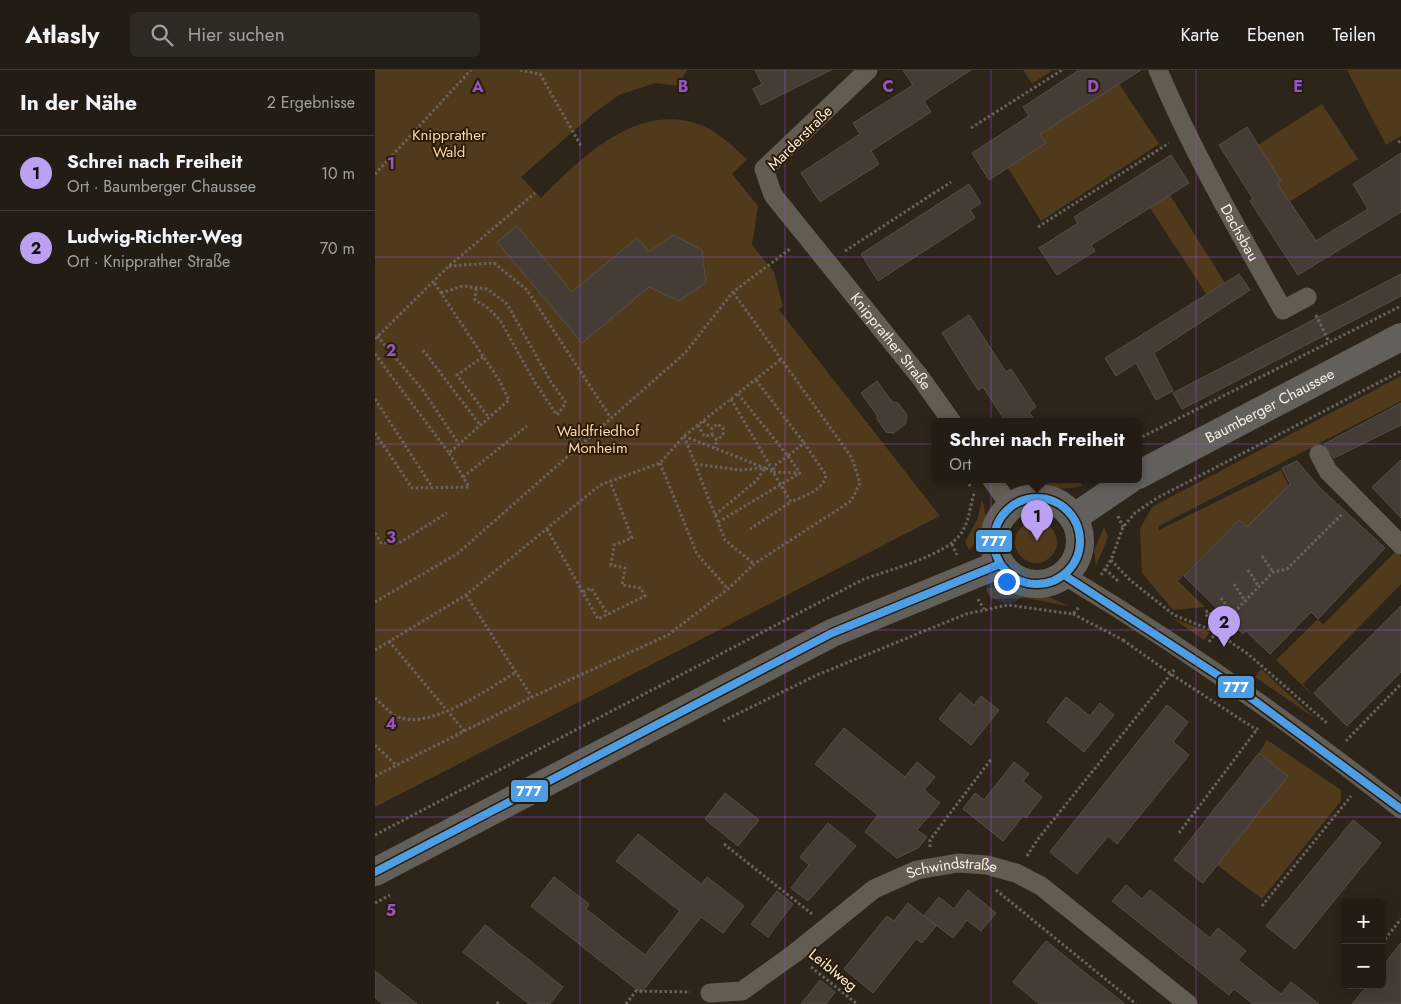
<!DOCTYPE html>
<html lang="de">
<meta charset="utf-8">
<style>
body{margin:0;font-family:Jost,sans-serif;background:#2e2922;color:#f1f3f6}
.controls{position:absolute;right:15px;bottom:15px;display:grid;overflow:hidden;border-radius:8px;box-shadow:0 2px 12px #0003}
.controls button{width:45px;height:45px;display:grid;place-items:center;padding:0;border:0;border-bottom:1px solid #3f3a34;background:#221c14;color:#f1f3f6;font:25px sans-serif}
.you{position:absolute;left:631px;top:511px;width:18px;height:18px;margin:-12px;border:4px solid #fff;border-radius:50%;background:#1a73e8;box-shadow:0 0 0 8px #1a73e833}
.badge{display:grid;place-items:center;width:32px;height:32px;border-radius:50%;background:#bca0f2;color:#111;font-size:16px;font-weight:700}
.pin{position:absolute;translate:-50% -41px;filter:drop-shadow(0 1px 2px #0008)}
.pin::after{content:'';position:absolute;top:26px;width:18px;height:15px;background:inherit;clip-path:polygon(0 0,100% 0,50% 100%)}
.popup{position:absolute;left:557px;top:348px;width:210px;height:65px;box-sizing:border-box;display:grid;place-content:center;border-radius:8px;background:#221c14;filter:drop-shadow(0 1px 4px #0005);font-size:16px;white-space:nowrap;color:#a2a1a0}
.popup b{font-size:19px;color:#f1f3f6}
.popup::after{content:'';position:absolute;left:50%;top:100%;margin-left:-10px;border:10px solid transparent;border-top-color:#221c14}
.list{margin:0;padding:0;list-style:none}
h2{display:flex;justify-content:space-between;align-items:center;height:65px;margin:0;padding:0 20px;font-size:21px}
h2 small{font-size:16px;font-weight:400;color:#a2a1a0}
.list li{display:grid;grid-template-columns:32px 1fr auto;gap:15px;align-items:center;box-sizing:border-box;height:75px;padding:0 20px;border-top:1px solid #3f3a34}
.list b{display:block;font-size:19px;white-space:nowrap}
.list p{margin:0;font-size:16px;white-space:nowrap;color:#a2a1a0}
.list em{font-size:16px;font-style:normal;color:#a2a1a0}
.icon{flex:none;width:28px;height:28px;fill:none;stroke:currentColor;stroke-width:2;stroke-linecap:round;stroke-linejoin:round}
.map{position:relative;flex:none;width:1026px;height:934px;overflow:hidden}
header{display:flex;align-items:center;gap:30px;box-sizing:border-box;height:70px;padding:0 25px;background:#221c14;border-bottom:1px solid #3f3a34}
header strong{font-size:24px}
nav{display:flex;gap:28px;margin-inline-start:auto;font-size:18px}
.search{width:350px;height:45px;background:#2e2922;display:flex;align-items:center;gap:12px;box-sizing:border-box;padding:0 18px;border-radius:8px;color:#a2a1a0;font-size:19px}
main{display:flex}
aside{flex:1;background:#221c14}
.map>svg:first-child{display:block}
.green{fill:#503a1c}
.building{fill:#453d35;stroke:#564f46}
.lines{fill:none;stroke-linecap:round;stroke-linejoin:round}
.path{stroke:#69645b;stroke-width:3;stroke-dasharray:2.5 2.5;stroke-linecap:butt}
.street{stroke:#635c53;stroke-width:19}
.secondary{stroke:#635f5b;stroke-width:28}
.bus-1-casing{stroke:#2b1c08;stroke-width:11}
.bus-1{stroke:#4d9ee5;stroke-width:8}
.grid{fill:none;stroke:#9453c6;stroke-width:1;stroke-opacity:0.55}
.labels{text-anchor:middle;stroke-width:4;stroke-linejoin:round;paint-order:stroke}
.park-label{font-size:15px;fill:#fcd8ad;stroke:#2b1c08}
.street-label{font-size:15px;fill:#faefe3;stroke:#2b1c08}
.grid-label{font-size:16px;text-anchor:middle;font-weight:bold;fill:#9453c6;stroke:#2b1c08;stroke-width:4;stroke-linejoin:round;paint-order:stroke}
.line-badge{stroke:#2b1c08;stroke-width:2}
.badge-label{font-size:14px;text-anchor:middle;font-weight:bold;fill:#fff}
</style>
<header>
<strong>Atlasly</strong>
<div class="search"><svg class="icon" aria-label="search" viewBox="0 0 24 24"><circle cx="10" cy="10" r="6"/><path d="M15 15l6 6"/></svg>Hier suchen</div>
<nav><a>Karte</a><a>Ebenen</a><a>Teilen</a></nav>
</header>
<main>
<aside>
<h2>In der Nähe<small>2 Ergebnisse</small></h2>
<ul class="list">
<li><span class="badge">1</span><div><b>Schrei nach Freiheit</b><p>Ort · Baumberger Chaussee</p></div><em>10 m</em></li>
<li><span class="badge">2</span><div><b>Ludwig-Richter-Weg</b><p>Ort · Knipprather Straße</p></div><em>70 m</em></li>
</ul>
</aside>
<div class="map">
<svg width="1026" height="934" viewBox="0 0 1026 934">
<rect width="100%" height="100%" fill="#2d251a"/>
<path class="green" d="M0,0H312L303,16L280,13L244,25L219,43L146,107L166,128C207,87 262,31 326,55C344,62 358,77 372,89L357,104L383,136L377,175L399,202L408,236L404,240L565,446L0,737Z
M648,0H678L657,14Z
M972,0H1026V66L1011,75Z
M744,14L784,74L666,151L633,98L671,73L665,64Z
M947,34L983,89L914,132L902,113L906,111L883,75Z
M795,125L850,213L832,225L775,138Z
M1026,306V331L784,456V460L906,400L913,415L872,457L864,450L803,511L830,537L798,540L767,503L765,459L777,437Z
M654,410H704L707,416C688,420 670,421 654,410Z
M607,429C614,450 610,465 594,480L590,472L603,448Z
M640 472a21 21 0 1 1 42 0a21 21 0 1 1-42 0Z
M729,457L733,467L721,496L719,481Z
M1021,481L1026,487V514L928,614L937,625L901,590L943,549L948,555Z
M620,517H629L676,528L693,536L651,528L616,529L611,519Z
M797,548L835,562L829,570Z
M886,599L941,649L880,607Z
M892,670L966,720V731L887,829L842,795L913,706L884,683Z"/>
<path class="building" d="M380,0H456L386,35L378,19L387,14Z
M528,0H596L549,31L556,42L496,81L504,94L445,132L426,103L485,64L478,53L538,15Z
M704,0H766L665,64L671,73L614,110L597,83L654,46L648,37Z
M872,57L906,111L902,113L941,171L993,139L978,114L1026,83V142L923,205L875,131L878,129L844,75Z
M796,85L814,113L716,175L720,181L682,205L664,178L703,153L699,147Z
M594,114L606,133L595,140L600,148L503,211L486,184Z
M142,156L197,222L262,168L274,182L298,165L327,180L331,212L304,231L274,217L207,273L122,172Z
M864,204L875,220L779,283L798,321L781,330L761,293L741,306L730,288Z
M1026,204V226L807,339L798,323Z
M594,245L631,302L636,299L661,337L654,342L661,352H631L608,317L603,320L567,263Z
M502,311L517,332L523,333L532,345L531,353L519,363L511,362L502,349V345L486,323Z
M1026,333V355L959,388L949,374Z
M1026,390V448L997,417Z
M922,391L945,418L1010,478L943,549L936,542L895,584L871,561L868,564L809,506L864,450L872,457L915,414L907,398Z
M1026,536V602L972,656L939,623Z
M585,623L599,635L606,626L624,640L596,675L564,649Z
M691,627L715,646L725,633L739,645L709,682L672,652Z
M792,635L813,652L798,672L814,685L742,774L733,766L702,804L675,782Z
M469,658L530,707L542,692L560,707L549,720L565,733L542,760L552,767L543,778L522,788L490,762L503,745L440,694Z
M884,683L913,706L828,813L799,790Z
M639,692L654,704L648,711L667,727L651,748L648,746L628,771L588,739L600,723L609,730Z
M350,723L384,750L363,776L330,749Z
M978,750L1006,773L920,879L891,856Z
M453,753L481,776L433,831L416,818L434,795L425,787Z
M263,764L326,814L332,807L369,836L348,863L326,847L266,923L156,836L179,807L214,834L211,839L270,885L305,841L241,791Z
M751,815L767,829L775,820L835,868L843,858L871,881L863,890L906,924L916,912L944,934H878L859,919L854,925L737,831Z
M593,820L621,843L606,861L592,850L578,868L549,846L564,827L579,839Z
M402,821L418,834L393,867L376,854Z
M533,833L561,856L547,873L541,869L498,923L469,899L512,846L519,851Z
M110,855L188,917L175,934H154L88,882Z
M671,871L708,901L750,934H664L638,912Z
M1026,873V934H977L993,915H1007V897Z
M0,901L15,913L42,934H8L0,928Z
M445,910L460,922L451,934H426Z"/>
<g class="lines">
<path class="path" d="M145,0L165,4L206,76
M596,58L687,0
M1023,72L1026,71
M0,104L96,0
M663,157L794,73
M470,181L576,112
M74,196L119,193L152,220L236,348
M66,223L88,216L112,219L132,234L176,312L191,333L182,345L159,311L125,250L113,238L100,230L101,217
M941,245L954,272
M2,266L47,319L84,374
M0,269L74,196L160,123
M48,280L105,355
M0,284L74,383L134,330L124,310L58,211
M108,287L82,305L114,348
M381,310L429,373
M363,324L413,386L429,373L451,405C449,420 429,426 416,432
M0,329L57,417
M356,329L398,401
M328,351L337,358
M323,355L329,366L337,365L342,370L340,378
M0,363L37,418L94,417L74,383
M337,365V358L342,354L348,358V365L342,370
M309,366L390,398L364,400L320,394
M309,366L350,470L379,494
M763,369L1026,236
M413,386L425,403L398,402L399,396Z
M285,393L322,484L353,519
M88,407L152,356
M591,410L596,417
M340,445L381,411L390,398L398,402L416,432L375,459
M743,446L748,457
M343,452L425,403
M172,459L223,549L270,526L266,518L247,515L250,498L236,495L239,475L257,468L235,411
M0,463L6,473H24L72,443
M577,474L582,485
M887,486L898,502
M736,490L755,510L799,545L841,562L873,584L953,654
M730,499L744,512
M873,500L884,517
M726,505L736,490L748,457L760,443L782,428L1026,301
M859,514L870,531
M208,522L216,518L233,545
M91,525L157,627
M846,528L857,543
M603,529L609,539
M0,532L82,484L310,283L358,222L415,179
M698,544L750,571
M748,570L796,604L882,660
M14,571L90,662
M834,572L845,557L830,544L832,541L847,555L898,502L912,499L968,443
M0,580L91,525L225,415L285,393L309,366L405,290
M0,628C6,633 13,642 21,646C53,662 113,619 141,602
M348,651L442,605L591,544L633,535L698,544L704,537
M971,671L1026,614
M0,675L22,696
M0,706L157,627L293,565L353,519L379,494L476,431L485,413L477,388L358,222
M804,763L883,658
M0,765L487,510C515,499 572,486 587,462C595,449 595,434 600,421
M349,774L437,844
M555,777V770L617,688
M652,786L663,769L800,599
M621,820L761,934
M0,833L15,825
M887,836L976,726
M1007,873L1026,849
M436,897L482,934
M122,934L125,930
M251,934L261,921L315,922"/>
<g class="street">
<path id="s1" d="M493,0L389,99L398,125L545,307L577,352"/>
<path id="s2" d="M783,0C818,83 864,162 908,240L932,227"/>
<path d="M944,384L953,401L1026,475"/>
<path d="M617,410L635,436"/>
<path d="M689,505C807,576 918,654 1026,739"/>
<path id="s3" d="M335,923L367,921L420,883L499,819L542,800L583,793L612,795L641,803L666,816L813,934"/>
</g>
<g class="secondary">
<path id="s4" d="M763,405L1026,267"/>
<circle cx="662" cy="471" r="43"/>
<path d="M698,448L754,410"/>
<path d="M0,802L457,563L625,494"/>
</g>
<defs>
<path id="bus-1" d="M619 471a43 43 0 1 1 86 0a43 43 0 1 1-86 0Z
M689,505L861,617L1026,739
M0,802L457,563L625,494"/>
</defs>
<use href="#bus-1" class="bus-1-casing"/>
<use href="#bus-1" class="bus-1"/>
</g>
<path class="grid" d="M205,0V934M410,0V934M616,0V934M821,0V934M0,187H1026M0,374H1026M0,560H1026M0,747H1026"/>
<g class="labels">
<g class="park-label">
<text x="74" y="70">Knipprather<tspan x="74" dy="17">Wald</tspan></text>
<text x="223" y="366">Waldfriedhof<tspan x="223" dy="17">Monheim</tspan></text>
</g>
<g class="street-label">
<text transform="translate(425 68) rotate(-45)" y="5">Marderstraße</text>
<text dy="5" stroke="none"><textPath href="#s2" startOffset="182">Dachsbau</textPath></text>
<text dy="5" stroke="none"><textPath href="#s1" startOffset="359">Knipprather Straße</textPath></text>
<text dy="5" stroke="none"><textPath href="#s4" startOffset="149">Baumberger Chaussee</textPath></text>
<text dy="5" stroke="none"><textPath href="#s3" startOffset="281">Schwindstraße</textPath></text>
<text transform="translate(458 900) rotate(39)" y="5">Leiblweg</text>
</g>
</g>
<g class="grid-label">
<text x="103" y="22">A</text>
<text x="308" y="22">B</text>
<text x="513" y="22">C</text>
<text x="718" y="22">D</text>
<text x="923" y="22">E</text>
<text x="16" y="99">1</text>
<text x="16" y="286">2</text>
<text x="16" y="473">3</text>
<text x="16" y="659">4</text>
<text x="16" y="846">5</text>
</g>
<g class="line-badge">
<rect x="600" y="459" width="38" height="24" rx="5" fill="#4d9ee5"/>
<rect x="842" y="605" width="38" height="24" rx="5" fill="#4d9ee5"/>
<rect x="135" y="709" width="39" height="24" rx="5" fill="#4d9ee5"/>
</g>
<g class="badge-label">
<text x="619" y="476">777</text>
<text x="861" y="622">777</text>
<text x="154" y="726">777</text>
</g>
</svg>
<div class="controls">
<button>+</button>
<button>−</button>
</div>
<div class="you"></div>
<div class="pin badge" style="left:662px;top:471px">1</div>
<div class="popup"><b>Schrei nach Freiheit</b>Ort</div>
<div class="pin badge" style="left:849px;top:577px">2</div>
</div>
</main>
